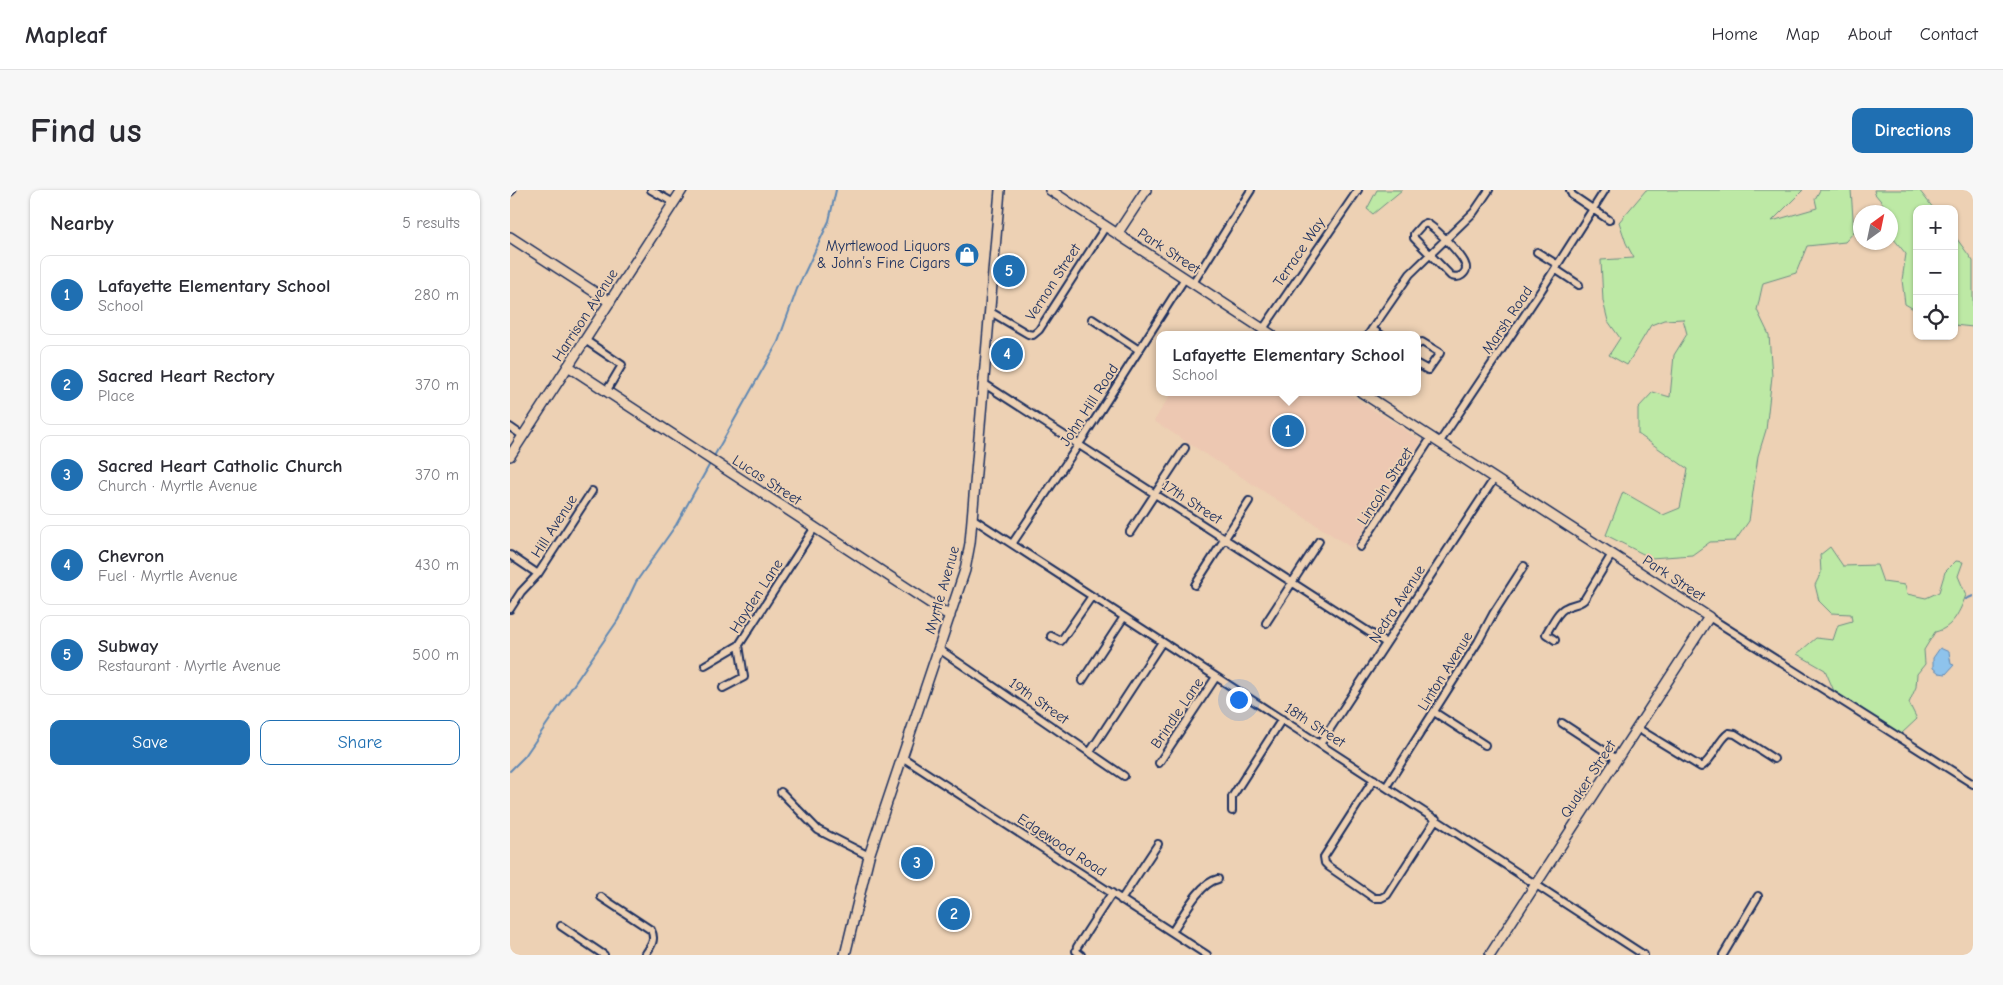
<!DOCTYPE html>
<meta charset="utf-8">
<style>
body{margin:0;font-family:"Comic Neue",sans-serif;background:#f7f7f7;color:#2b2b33}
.controls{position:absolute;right:15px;top:15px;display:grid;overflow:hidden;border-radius:10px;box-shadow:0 1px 4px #0004}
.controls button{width:45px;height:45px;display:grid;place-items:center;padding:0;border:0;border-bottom:1px solid #e1e1e2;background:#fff;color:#2b2b33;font:25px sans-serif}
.compass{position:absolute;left:1343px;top:15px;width:45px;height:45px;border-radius:50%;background:#fff;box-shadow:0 1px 4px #0004;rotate:33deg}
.you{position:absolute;left:728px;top:509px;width:18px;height:18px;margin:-12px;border:4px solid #fff;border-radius:50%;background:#1a73e8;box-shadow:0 0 0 8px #1a73e833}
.badge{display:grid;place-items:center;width:32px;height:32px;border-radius:50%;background:#1f6fb2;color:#fff;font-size:16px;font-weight:700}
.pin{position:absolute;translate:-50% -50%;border:2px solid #fff;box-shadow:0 1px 5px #0006}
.popup{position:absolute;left:646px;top:141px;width:265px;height:65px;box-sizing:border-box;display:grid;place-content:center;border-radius:10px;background:#fff;filter:drop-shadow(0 1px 4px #0005);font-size:16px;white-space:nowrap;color:#7c7c81}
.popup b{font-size:19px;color:#2b2b33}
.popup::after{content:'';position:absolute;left:50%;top:100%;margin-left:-10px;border:10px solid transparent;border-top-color:#fff}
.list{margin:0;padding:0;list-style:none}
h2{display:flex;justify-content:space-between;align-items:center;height:65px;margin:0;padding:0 20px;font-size:21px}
h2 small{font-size:16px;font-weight:400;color:#7c7c81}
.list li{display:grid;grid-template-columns:32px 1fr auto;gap:15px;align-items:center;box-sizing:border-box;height:80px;margin:0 10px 10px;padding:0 10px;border:1px solid #e1e1e2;border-radius:10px}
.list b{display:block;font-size:19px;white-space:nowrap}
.list p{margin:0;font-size:16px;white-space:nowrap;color:#7c7c81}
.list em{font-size:16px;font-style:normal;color:#7c7c81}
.actions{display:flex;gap:10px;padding:15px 20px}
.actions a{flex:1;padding:11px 0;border:1px solid #1f6fb2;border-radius:10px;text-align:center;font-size:18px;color:#1f6fb2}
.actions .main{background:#1f6fb2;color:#fff}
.icon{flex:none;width:28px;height:28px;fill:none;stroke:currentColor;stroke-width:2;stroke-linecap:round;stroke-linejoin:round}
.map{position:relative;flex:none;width:1463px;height:765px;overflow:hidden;border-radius:10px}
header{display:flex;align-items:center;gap:30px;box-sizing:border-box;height:70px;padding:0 25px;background:#fff;border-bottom:1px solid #e1e1e2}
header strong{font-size:24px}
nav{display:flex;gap:28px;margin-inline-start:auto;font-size:18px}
.intro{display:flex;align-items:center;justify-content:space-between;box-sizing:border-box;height:120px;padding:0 30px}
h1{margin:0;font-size:35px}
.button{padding:12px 22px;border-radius:10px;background:#1f6fb2;color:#fff;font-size:18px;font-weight:700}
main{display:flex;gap:30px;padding:0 30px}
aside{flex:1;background:#fff;border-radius:10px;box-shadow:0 1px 4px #0004}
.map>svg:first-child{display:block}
.built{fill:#edc8b2}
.green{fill:#bde9a5;stroke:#6c8c82}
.water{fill:#8ec3ec;stroke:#6088b3}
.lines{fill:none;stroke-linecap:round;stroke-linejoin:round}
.stream{stroke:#6088b3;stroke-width:2}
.street-casing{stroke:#1b2f5e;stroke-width:10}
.secondary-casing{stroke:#1b2f5e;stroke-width:12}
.street{stroke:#edd1b4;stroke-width:6}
.secondary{stroke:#edd1b4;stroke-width:9}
.labels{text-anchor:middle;stroke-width:4;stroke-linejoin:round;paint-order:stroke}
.poi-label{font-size:15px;fill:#1b2f5e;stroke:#edd1b4;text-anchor:end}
.street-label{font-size:15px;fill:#1b2f5e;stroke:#edd1b4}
</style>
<header>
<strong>Mapleaf</strong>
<nav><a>Home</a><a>Map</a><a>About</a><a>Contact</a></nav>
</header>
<div class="intro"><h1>Find us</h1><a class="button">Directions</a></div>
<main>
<aside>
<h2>Nearby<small>5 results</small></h2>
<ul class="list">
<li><span class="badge">1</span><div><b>Lafayette Elementary School</b><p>School</p></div><em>280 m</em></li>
<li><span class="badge">2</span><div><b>Sacred Heart Rectory</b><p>Place</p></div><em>370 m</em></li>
<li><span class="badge">3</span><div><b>Sacred Heart Catholic Church</b><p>Church · Myrtle Avenue</p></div><em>370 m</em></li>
<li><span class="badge">4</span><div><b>Chevron</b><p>Fuel · Myrtle Avenue</p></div><em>430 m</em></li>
<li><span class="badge">5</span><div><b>Subway</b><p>Restaurant · Myrtle Avenue</p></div><em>500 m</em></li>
</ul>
<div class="actions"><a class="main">Save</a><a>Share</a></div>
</aside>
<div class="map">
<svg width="1463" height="765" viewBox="0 0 1463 765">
<rect width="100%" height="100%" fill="#edd1b4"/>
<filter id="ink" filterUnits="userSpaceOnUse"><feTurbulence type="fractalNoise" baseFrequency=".02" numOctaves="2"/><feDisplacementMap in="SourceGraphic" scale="10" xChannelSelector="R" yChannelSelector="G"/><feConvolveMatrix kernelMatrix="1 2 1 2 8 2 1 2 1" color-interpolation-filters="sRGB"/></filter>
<g filter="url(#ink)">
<path class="built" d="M662,202H836L912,251L842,358L644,231Z"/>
<path class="green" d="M867,0H892L863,24L857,19Z
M1136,0H1293L1262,31L1307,18L1305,9L1310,0H1341L1344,42L1335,52L1297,56L1286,83L1253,93L1247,120L1259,145L1262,186L1256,240L1248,266L1239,331L1225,351L1200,352L1182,365L1141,368L1096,345L1113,302L1153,325L1170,318L1178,279L1128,244V218L1143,202L1160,207L1164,165L1177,144L1173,129L1154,130L1141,135L1117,175L1099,165L1110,148L1098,131L1093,111L1091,70L1124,68L1116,53L1109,32Z
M1364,0H1409L1424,19H1407V121L1395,114L1392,90L1396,64L1383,48L1380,22L1365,4Z
M1444,45L1463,71V137L1444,135Z
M1320,357L1333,376L1367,375L1373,392L1395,395L1397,404L1416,408L1429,402L1435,382L1446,371L1453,372L1448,386L1456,405C1450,421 1443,438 1425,442L1414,460L1415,474L1407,484L1406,497L1399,513L1407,529L1391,544L1324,501L1315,480L1287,464L1306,448L1323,450L1328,435L1342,431L1341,424L1321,423L1309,411L1305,395L1311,383L1310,365Z"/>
<path class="water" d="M1430,458L1439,462L1441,474L1444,475L1436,484L1429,483L1423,478V468Z"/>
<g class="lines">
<path class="stream" d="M203,268L268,152L287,99L319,31L326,0
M1456,409L1463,406
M0,581L15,566L108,430L126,392L166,335L201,272"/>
<defs>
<path id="street" d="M141,0L164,13
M1060,0L1062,5L1099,30
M0,2L2,0
M916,33C925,37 952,65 955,74C957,78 956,82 952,85C948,88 945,87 941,86L904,48V44L912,35Z
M1027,62L1048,75
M1045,79L1069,95
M683,93L741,0
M479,121L518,144L523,145L529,140L596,36
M582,129L629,160
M753,139L848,0
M862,139L871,145
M858,145L900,84L964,22L979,0
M75,150L112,175L96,202
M907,155L912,152L930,163L918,180L907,174
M473,193L876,453
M0,237L13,246
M929,253L1032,99L1095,0
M462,328L1134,765
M620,342L675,258
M502,354L575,245L675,88
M850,357L921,248
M0,365L28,384
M685,395L739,311
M0,419L11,402L28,384L82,301
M1199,427L1463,594
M756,433L809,351
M541,446L551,451L582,406
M1045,450L1036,444C1041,436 1047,422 1055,418C1062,414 1068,415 1074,410L1102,364
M429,459L614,586
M195,475L229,455L305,337
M572,491L614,427
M213,498L234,487L229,455
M924,522L975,555
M1052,533L1107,569
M1127,538L1191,577C1204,569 1207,551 1219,543L1225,544L1264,569
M810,554L984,289
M580,562L652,452
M392,567L697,765
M649,573L706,487
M864,589L814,667L815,673L819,677L864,708H871L877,705L926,629
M876,597L968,452L983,424L1014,376
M271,602L308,640L359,666
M722,621V607L772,529
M91,707L141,740C146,750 141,756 135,765
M611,710L648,654
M51,736L94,765
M662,742C673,726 689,693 708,689
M571,765L566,761L567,757L602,703
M1213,765L1248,706"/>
<path id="secondary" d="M540,0L762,145
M607,44L636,0
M0,47L100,112
M58,176L440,426
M851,202L1199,427L980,765
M0,266L172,0
M335,765L359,666L455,380L460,353L490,0"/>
</defs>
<use href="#street" class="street-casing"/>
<use href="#secondary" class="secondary-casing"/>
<use href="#street" class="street"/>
<use href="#secondary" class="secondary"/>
</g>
</g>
<defs>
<symbol id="shop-disc" viewBox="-11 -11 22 22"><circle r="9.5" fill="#1f6fb2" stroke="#edd1b4"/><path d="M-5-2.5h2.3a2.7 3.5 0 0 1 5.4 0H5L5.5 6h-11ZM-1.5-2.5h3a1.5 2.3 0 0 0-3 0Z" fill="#fff"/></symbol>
</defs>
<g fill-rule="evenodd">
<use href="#shop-disc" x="443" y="51" width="28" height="28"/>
</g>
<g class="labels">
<g class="poi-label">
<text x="440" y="61">Myrtlewood Liquors<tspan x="440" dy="17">&amp; John’s Fine Cigars</tspan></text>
</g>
<g class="street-label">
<text transform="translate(659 61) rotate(33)" y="5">Park Street</text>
<text transform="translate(789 62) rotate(-56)" y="5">Terrace Way</text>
<text transform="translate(543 92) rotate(-57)" y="5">Vernon Street</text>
<text transform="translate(75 125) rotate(-57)" y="5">Harrison Avenue</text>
<text transform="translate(997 130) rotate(-56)" y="5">Marsh Road</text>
<text transform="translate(579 215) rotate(-57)" y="5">John Hill Road</text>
<text transform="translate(257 290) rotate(33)" y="5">Lucas Street</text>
<text transform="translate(875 296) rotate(-57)" y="5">Lincoln Street</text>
<text transform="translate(682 312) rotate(33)" y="5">17th Street</text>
<text transform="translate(44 336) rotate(-57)" y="5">Hill Avenue</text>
<text transform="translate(1164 388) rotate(33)" y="5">Park Street</text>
<text transform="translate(432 400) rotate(-74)" y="5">Myrtle Avenue</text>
<text transform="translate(246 406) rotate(-57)" y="5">Hayden Lane</text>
<text transform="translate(887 414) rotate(-57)" y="5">Nedra Avenue</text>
<text transform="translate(935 481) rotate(-58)" y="5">Linton Avenue</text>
<text transform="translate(529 511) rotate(35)" y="5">19th Street</text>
<text transform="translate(667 523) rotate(-56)" y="5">Brindle Lane</text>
<text transform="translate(805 535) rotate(33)" y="5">18th Street</text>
<text transform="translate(1078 589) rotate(-57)" y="5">Quaker Street</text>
<text transform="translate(552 655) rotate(33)" y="5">Edgewood Road</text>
</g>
</g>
</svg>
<div class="controls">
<button>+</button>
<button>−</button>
<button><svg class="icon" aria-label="locate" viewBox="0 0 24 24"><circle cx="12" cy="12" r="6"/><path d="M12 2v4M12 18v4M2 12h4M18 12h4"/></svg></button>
</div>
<svg class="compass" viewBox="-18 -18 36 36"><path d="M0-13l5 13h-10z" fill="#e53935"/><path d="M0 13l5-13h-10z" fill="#7c7c81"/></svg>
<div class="you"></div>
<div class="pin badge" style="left:778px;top:241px">1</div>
<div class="popup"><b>Lafayette Elementary School</b>School</div>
<div class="pin badge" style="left:444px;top:724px">2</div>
<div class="pin badge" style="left:407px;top:673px">3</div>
<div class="pin badge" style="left:497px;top:164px">4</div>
<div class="pin badge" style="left:499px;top:81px">5</div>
</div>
</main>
